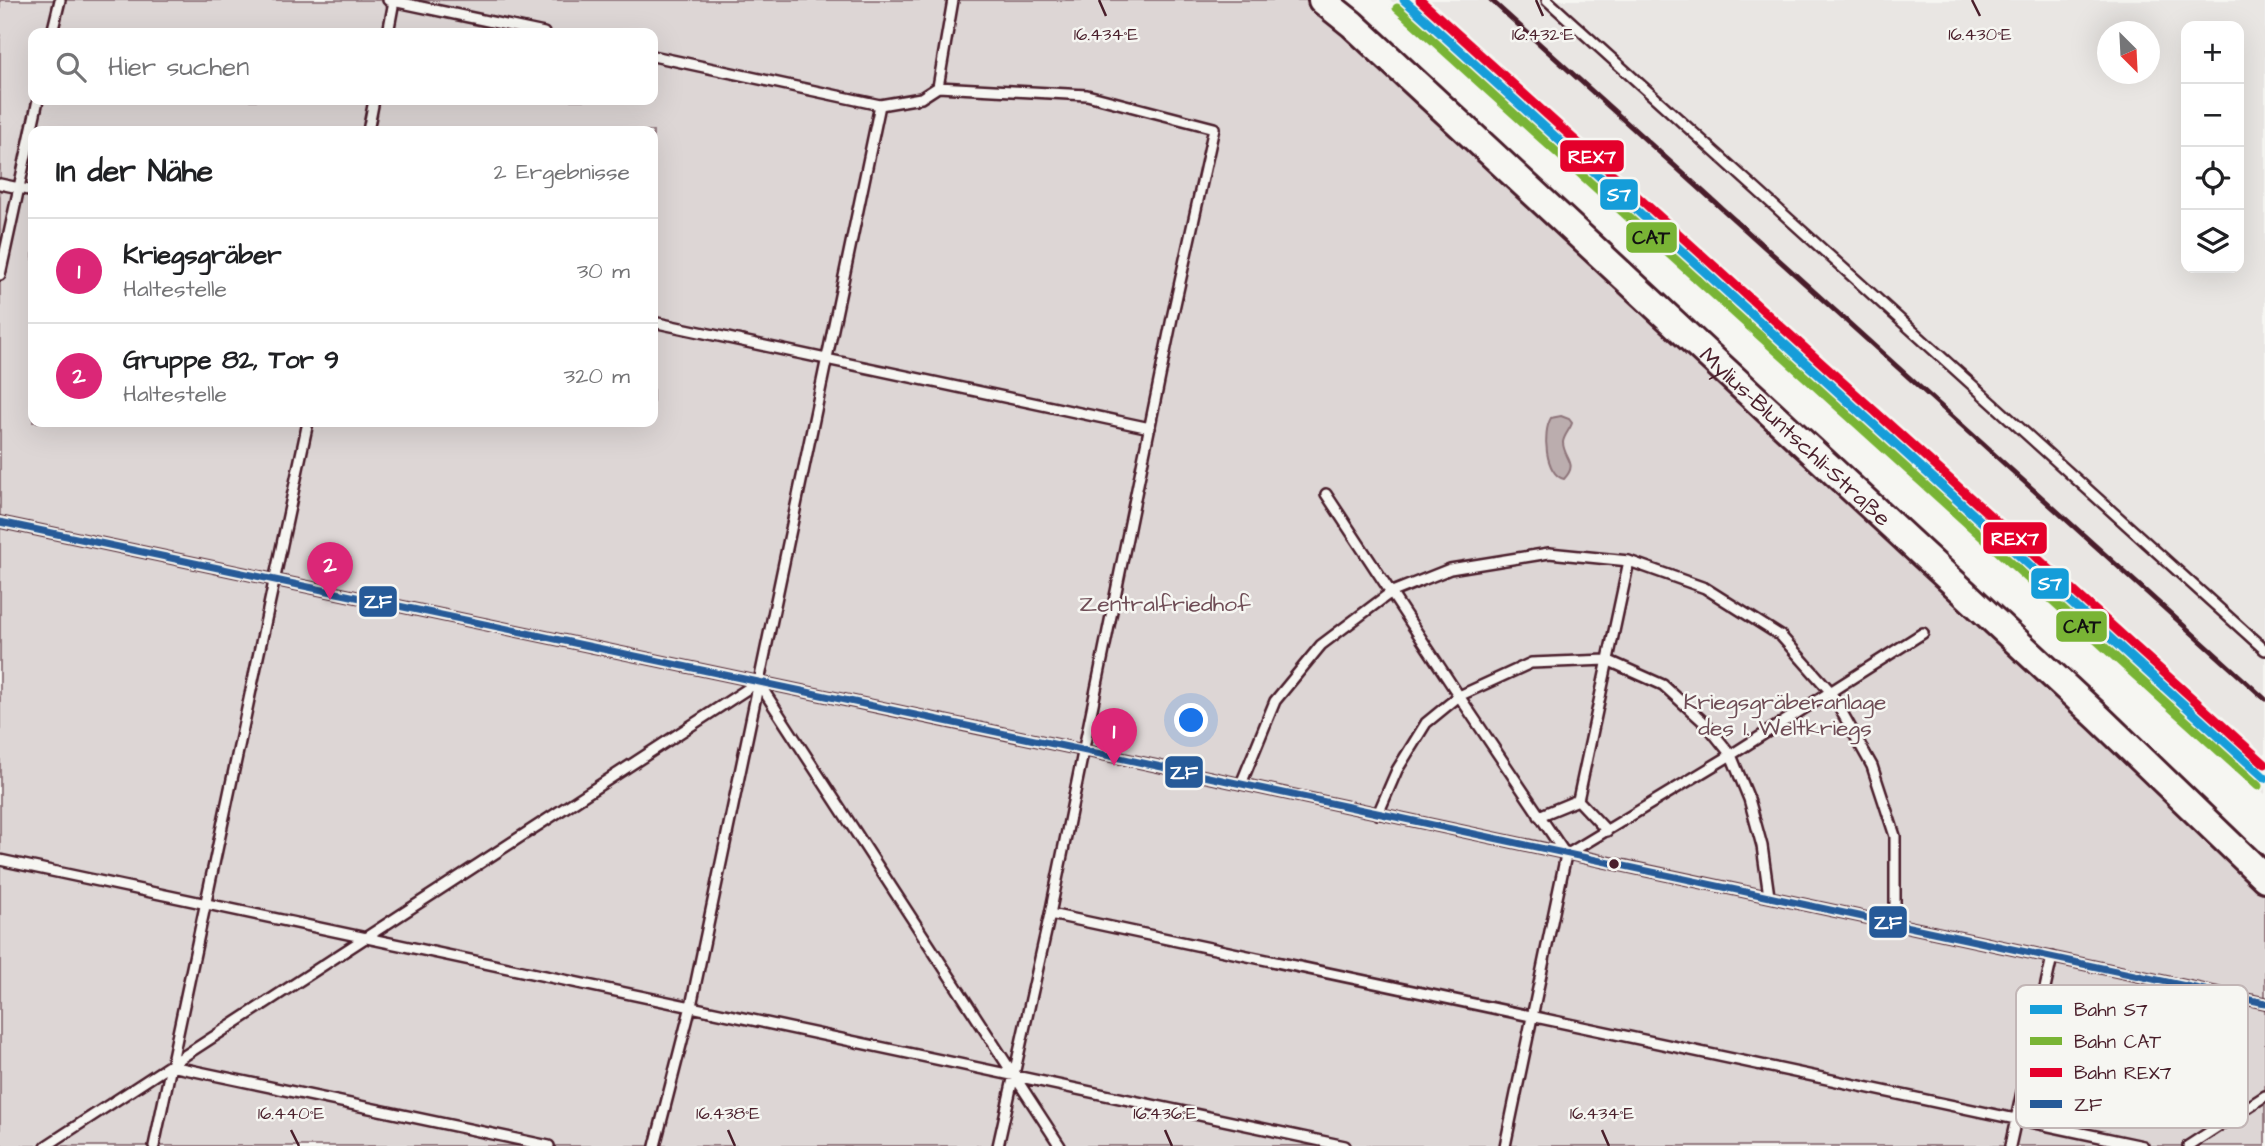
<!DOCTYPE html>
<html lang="de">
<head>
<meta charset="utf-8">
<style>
	:root { --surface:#fff; --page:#f6f6f6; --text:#202124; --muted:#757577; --line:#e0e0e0; --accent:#db2777 }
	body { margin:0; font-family:"Architects Daughter",sans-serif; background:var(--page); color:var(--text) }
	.controls { position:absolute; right:21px; top:21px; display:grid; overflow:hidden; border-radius:14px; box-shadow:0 7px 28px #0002 }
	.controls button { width:63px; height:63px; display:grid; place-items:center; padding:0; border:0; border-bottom:2px solid var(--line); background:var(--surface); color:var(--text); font:35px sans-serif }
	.compass { position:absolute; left:2097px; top:21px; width:63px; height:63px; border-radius:50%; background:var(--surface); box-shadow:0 7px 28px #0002; rotate:156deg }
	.you { position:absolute; left:1192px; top:721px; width:24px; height:24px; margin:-18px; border:5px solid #fff; border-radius:50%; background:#1a73e8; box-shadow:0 0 0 10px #1a73e833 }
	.badge { display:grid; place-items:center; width:46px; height:46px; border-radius:50%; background:var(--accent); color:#fff; font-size:23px; font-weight:700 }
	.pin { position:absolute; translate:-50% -58px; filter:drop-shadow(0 2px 4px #0008) }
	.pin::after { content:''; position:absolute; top:37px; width:24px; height:21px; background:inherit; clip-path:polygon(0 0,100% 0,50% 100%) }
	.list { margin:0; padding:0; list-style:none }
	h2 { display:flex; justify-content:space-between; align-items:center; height:91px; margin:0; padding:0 28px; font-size:30px }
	h2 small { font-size:23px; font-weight:400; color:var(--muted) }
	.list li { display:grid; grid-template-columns:46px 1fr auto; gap:21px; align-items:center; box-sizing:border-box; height:105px; padding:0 28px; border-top:2px solid var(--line) }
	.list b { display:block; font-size:26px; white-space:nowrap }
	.list p { margin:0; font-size:23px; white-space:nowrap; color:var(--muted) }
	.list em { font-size:23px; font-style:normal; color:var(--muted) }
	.icon { flex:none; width:38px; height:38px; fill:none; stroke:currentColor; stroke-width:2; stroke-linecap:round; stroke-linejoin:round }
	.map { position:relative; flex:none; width:2265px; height:1146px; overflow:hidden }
	.search { position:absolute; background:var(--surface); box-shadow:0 7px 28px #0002; left:28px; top:28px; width:630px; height:77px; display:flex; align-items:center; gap:18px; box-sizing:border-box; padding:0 24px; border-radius:14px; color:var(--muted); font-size:26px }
	.panel { position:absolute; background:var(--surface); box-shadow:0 7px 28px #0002; left:28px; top:126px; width:630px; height:301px; border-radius:14px }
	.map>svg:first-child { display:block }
	.built { fill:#e9e6e3; fill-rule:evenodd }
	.green { fill:#ddd6d5; stroke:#947a80; stroke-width:2; fill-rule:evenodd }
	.water { fill:#bbadae; stroke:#8e747a; stroke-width:2 }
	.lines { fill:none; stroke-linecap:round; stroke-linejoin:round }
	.lane-casing { stroke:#4a1f2b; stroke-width:14 }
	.secondary-casing { stroke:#4a1f2b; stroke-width:32 }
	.lane { stroke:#f6f6f2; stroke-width:9 }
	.secondary { stroke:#f6f6f2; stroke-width:26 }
	.rail { stroke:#4a1f2b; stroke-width:5 }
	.bus-1-casing { stroke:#f6f6f2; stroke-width:12 }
	.bus-1 { stroke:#265a98; stroke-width:7 }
	.rail-1-casing { stroke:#f6f6f2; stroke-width:14 }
	.rail-2-casing { stroke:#f6f6f2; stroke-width:14 }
	.rail-3-casing { stroke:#f6f6f2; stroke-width:14 }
	.rail-1 { stroke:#159dd9; stroke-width:9 }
	.rail-2 { stroke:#79b435; stroke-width:9 }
	.rail-3 { stroke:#e4002b; stroke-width:9 }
	.ticks { fill:none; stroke:#4a1f2b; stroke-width:2.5 }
	.bus-dot { fill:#4a1f2b; stroke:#f6f6f2; stroke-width:2.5 }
	.labels { text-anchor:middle; stroke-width:5; stroke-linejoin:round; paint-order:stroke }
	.street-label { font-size:23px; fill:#4a1f2b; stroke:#f6f6f2 }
	.park-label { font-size:23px; fill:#6f4d56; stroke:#f6f6f2 }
	.key { fill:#f6f6f2; stroke:#c2b6b6; stroke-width:2 }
	.key-label { font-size:19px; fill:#4a1f2b }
	.ticks-label { font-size:18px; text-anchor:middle; fill:#4a1f2b; stroke:#f6f6f2; stroke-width:5; stroke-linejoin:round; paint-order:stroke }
	.line-badge { stroke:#f6f6f2; stroke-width:2.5 }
	.badge-label { font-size:19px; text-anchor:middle; font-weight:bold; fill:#fff }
	.pale-badge-label { font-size:19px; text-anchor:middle; font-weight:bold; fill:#111 }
</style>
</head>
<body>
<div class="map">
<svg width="2265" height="1146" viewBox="0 0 2265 1146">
	<rect width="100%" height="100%" fill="#f6f6f2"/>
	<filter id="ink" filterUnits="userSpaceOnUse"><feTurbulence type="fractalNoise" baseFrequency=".0143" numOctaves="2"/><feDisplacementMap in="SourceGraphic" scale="14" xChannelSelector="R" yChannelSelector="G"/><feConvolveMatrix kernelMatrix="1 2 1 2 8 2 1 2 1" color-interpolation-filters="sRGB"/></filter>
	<g filter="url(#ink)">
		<!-- built -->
		<path class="built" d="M1390,0H2265V794L1917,477ZM2186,26H2239V268H2186ZM2108,32H2150V74H2108Z"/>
		<!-- green -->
		<path class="green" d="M0,0H1308L1347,31L2104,741L2265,890V1146H0ZM33,33H653V100H33ZM33,131H653V422H33Z"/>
		<!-- water -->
		<path class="water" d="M1561,416L1569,419L1572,423C1570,430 1563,436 1563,443C1564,459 1579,463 1564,479C1545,475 1542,432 1551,418Z"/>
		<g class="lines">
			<!-- lane casing -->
			<g class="lane-casing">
				<path id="lane" d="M388,0L544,33
					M1547,0L2265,650
					M52,33L60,0
					M388,33L394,1
					M653,56L880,105L921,98L938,87L1087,95L1214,128L1172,318L1050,914L998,1146
					M938,87L953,0
					M368,131L374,100
					M0,184L33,191
					M0,275L38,100
					M653,322L1150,428
					M1326,494L1459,696L1566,855L1505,1146
					M0,522L1115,757L2265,1003
					M1241,784L1275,701L1321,645L1390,593L1450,569L1549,553L1629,561L1705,588L1781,636L1830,691L1872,766L1895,836V924
					M1378,814L1397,770L1426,723L1459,696L1531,663L1607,660L1663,685L1707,725L1731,755L1749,799L1762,846L1769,896
					M1539,816L1578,800
					M1607,831L1578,800L1629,561
					M1566,855L1731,755L1923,633
					M0,860L1345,1146
					M1050,914L2143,1146
					M171,1066L549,1146
					M46,1146L758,682L1060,1146
					M154,1146L308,422
					M655,1146L691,1006L880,105
					M2010,1146L2052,957
					M2188,1146L2265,1096"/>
			</g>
			<!-- secondary casing -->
			<g class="secondary-casing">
				<g id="secondary">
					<path id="s1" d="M1322,0L1352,24L2099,718L2265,878"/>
				</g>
			</g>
			<!-- lane -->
			<use href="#lane" class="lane"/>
			<!-- secondary -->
			<use href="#secondary" class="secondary"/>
			<!-- rail -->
			<path class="rail" d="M1491,0L2265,699"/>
			<!-- bus-1 casing -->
			<g class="bus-1-casing">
				<path id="bus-1" d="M0,522L1115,757L2265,1003"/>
			</g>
			<!-- bus-1 -->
			<use href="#bus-1" class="bus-1"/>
			<!-- rail-1 casing -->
			<g class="rail-1-casing">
				<path id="rail-1" d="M1404,0L2265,778"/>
			</g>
			<!-- rail-2 casing -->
			<g class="rail-2-casing">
				<path id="rail-2" d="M1397,8L2258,786"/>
			</g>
			<!-- rail-3 casing -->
			<g class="rail-3-casing">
				<path id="rail-3" d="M1420,0L2265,764"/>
			</g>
			<!-- rail-1 -->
			<use href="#rail-1" class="rail-1"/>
			<!-- rail-2 -->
			<use href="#rail-2" class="rail-2"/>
			<!-- rail-3 -->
			<use href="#rail-3" class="rail-3"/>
		</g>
	</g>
	<!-- ticks -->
	<path class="ticks" d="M1099,0L1106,16M1536,0L1543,16M1972,0L1980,16M291,1130L299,1146M728,1130L735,1146M1165,1130L1172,1146M1602,1130L1609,1146"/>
	<!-- markers -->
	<circle class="bus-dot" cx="1614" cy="864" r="6"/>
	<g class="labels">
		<!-- street labels -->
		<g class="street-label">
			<text dy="8" stroke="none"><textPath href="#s1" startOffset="644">Mylius-Bluntschli-Straße</textPath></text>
		</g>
		<!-- park labels -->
		<g class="park-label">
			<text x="1165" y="611">Zentralfriedhof</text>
			<text x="1785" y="709">Kriegsgräberanlage<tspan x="1785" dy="26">des 1. Weltkriegs</tspan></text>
		</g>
	</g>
	<!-- legend -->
	<rect x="2016" y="985" width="232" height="143" rx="10" class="key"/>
	<rect x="2030" y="1005" width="32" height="9" fill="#159dd9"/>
	<rect x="2030" y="1037" width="32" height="8" fill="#79b435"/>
	<rect x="2030" y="1068" width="32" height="9" fill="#e4002b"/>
	<rect x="2030" y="1100" width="32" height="8" fill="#265a98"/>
	<g class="key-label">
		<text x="2074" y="1016">Bahn S7</text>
		<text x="2074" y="1048">Bahn CAT</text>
		<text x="2074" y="1079">Bahn REX7</text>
		<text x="2074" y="1111">ZF</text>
	</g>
	<g class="ticks-label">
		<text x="1106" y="40">16.434°E</text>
		<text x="1543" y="40">16.432°E</text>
		<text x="1980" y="40">16.430°E</text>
		<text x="291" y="1119">16.440°E</text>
		<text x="728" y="1119">16.438°E</text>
		<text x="1165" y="1119">16.436°E</text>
		<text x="1602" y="1119">16.434°E</text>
	</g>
	<g class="line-badge">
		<rect x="1559" y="139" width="66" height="34" rx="7" fill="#e4002b"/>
		<rect x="1599" y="178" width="40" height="33" rx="7" fill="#159dd9"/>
		<rect x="1625" y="221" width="53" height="33" rx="7" fill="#79b435"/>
		<rect x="1982" y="521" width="66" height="34" rx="7" fill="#e4002b"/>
		<rect x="2030" y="567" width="40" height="33" rx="7" fill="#159dd9"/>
		<rect x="358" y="585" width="40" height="33" rx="7" fill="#265a98"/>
		<rect x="2055" y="610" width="53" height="33" rx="7" fill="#79b435"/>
		<rect x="1164" y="755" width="40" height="34" rx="7" fill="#265a98"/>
		<rect x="1868" y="905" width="40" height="34" rx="7" fill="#265a98"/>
	</g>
	<g class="badge-label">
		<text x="1592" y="163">REX7</text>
		<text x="1619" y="201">S7</text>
		<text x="2015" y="545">REX7</text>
		<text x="2050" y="590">S7</text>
		<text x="378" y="608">ZF</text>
		<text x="1184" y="779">ZF</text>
		<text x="1888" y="929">ZF</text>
	</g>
	<g class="pale-badge-label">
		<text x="1651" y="244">CAT</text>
		<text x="2082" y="633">CAT</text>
	</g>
</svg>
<div class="controls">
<button>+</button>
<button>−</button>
<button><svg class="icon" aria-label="locate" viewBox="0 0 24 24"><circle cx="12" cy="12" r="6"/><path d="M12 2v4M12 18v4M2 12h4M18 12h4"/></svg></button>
<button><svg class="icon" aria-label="layers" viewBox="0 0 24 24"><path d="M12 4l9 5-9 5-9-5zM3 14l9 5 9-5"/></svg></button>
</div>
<svg class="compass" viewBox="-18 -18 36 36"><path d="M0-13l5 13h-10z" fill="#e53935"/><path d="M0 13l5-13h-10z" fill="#757577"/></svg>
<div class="you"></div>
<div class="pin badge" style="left:1114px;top:766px">1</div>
<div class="pin badge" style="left:330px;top:600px">2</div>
<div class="search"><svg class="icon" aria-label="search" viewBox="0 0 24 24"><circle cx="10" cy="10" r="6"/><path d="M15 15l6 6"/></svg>Hier suchen</div>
<section class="panel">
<h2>In der Nähe<small>2 Ergebnisse</small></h2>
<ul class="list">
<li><span class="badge">1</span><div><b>Kriegsgräber</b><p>Haltestelle</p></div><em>30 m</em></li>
<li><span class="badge">2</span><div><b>Gruppe 82, Tor 9</b><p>Haltestelle</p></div><em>320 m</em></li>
</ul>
</section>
</div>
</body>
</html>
